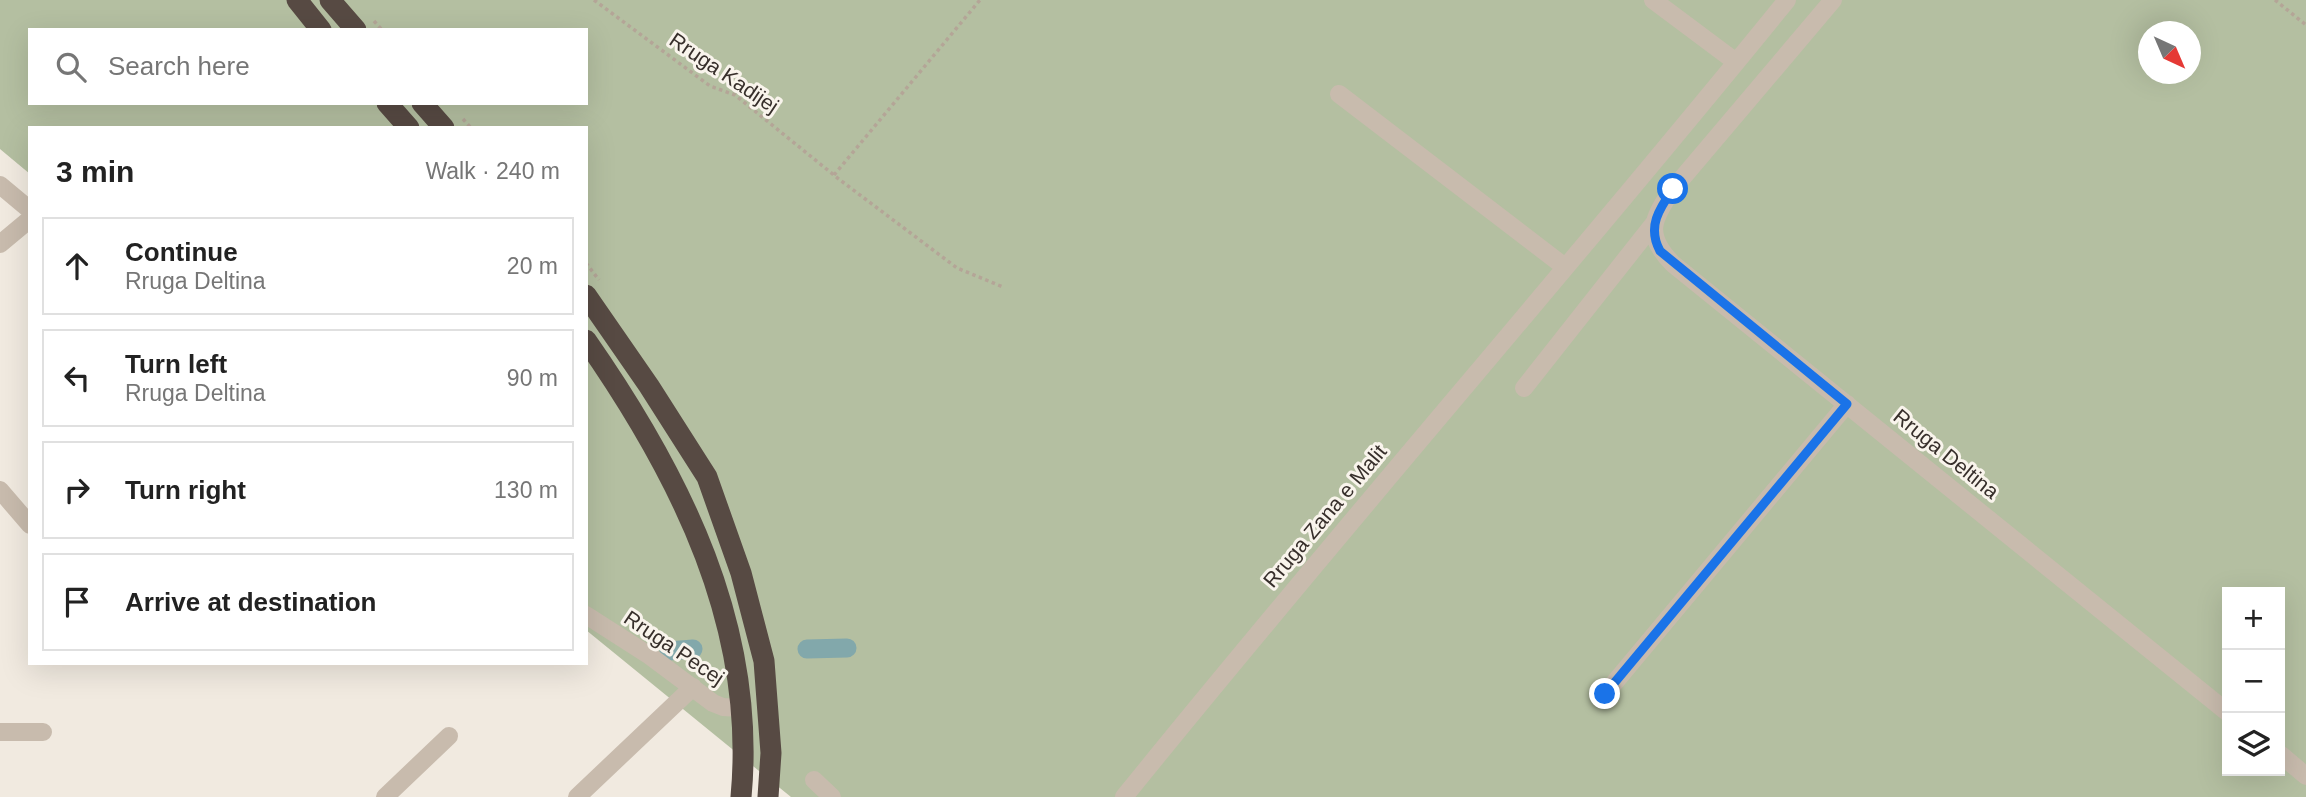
<!DOCTYPE html>
<html lang="en">
<head>
<meta charset="utf-8">
<style>
	:root { --surface:#fff; --page:#f6f6f6; --text:#222; --muted:#767676; --line:#e0e0e0 }
	body { margin:0; font-family:Arial,sans-serif; background:var(--page); color:var(--text) }
	.controls { position:absolute; right:21px; bottom:21px; display:grid; overflow:hidden; border-radius:0px; box-shadow:0 7px 28px #0002 }
	.controls button { width:63px; height:63px; display:grid; place-items:center; padding:0; border:0; border-bottom:2px solid var(--line); background:var(--surface); color:var(--text); font:35px sans-serif }
	.compass { position:absolute; left:2138px; top:21px; width:63px; height:63px; border-radius:50%; background:var(--surface); box-shadow:0 7px 28px #0002; rotate:136deg }
	.stop { position:absolute; width:21px; height:21px; margin:-16px; border:5px solid #1a73e8; border-radius:50%; background:#fff }
	.stop.end { background:#1a73e8; border-color:#fff; box-shadow:0 2px 7px #0008 }
	.list { margin:0; padding:0; list-style:none }
	h2 { display:flex; justify-content:space-between; align-items:center; height:91px; margin:0; padding:0 28px; font-size:30px }
	h2 small { font-size:23px; font-weight:400; color:var(--muted) }
	.list li { display:grid; grid-template-columns:46px 1fr auto; gap:21px; align-items:center; box-sizing:border-box; height:98px; margin:0 14px 14px; padding:0 14px; border:2px solid var(--line); border-radius:0px }
	.list b { display:block; font-size:26px; white-space:nowrap }
	.list p { margin:0; font-size:23px; white-space:nowrap; color:var(--muted) }
	.list em { font-size:23px; font-style:normal; color:var(--muted) }
	.icon { flex:none; width:38px; height:38px; fill:none; stroke:currentColor; stroke-width:2; stroke-linecap:round; stroke-linejoin:round }
	.map { position:relative; flex:none; width:2306px; height:797px; overflow:hidden }
	.search { position:absolute; background:var(--surface); box-shadow:0 7px 28px #0002; left:28px; top:28px; width:560px; height:77px; display:flex; align-items:center; gap:18px; box-sizing:border-box; padding:0 24px; border-radius:0px; color:var(--muted); font-size:26px }
	.panel { position:absolute; background:var(--surface); box-shadow:0 7px 28px #0002; left:28px; top:126px; width:560px; height:539px; border-radius:0px }
	.map>svg:first-child { display:block }
	.green { fill:#b4bfa1; fill-rule:evenodd }
	.lines { fill:none; stroke-linecap:round; stroke-linejoin:round }
	.canal { stroke:#82a8ab; stroke-width:19 }
	.path { stroke:#b4a597; stroke-width:3.5; stroke-dasharray:3.5 3.5; stroke-linecap:butt }
	.minor { stroke:#c8bbad; stroke-width:18 }
	.highway { stroke:#574a43; stroke-width:21 }
	.route { stroke:#1a73e8; stroke-width:9 }
	.labels { text-anchor:middle; stroke-width:6; stroke-linejoin:round; paint-order:stroke }
	.street-label { font-size:21px; fill:#372f2b; stroke:#f9f4ec }
</style>
</head>
<body>
<div class="map">
<svg width="2306" height="797" viewBox="0 0 2306 797">
	<rect width="100%" height="100%" fill="#f1eae0"/>
	<!-- green -->
	<path class="green" d="M0,0H2306V797H791L586,630V128H30V174L0,149ZM30,30H586V103H30ZM2148,32H2190V74H2148ZM2227,592H2280V771H2227Z"/>
	<g class="lines">
		<!-- canal -->
		<path class="canal" d="M807,649L847,648
			M669,651L693,649"/>
		<!-- path -->
		<path class="path" d="M594,0L710,86L735,95L840,180L957,268L1003,287
			M2275,0L2306,25
			M374,21L382,30
			M463,119L471,128
			M834,175L980,0
			M586,263L599,280"/>
		<!-- minor -->
		<path class="minor" d="M1653,0L1736,62
			M1833,0L1673,189C1652,219 1644,235 1673,264L2227,712
			M1339,94L1565,267
			M0,185L30,210
			M0,244L30,219
			M1524,388L1655,222
			M0,490L30,525
			M586,615L650,656L713,703L723,707L740,708
			M1605,694L1847,404
			M0,732H43
			M2280,754L2306,776
			M814,780L832,797
			M385,797L449,736
			M577,797L693,687
			M1124,797C1341,528 1569,269 1787,0"/>
		<!-- highway -->
		<path class="highway" d="M297,0L321,30
			M330,0L356,30
			M387,103L409,128
			M422,103L444,128
			M586,295L649,386L707,477L741,573L764,661L771,753L768,797
			M586,340C681,476 757,627 741,797"/>
	</g>
	<g class="lines">
		<!-- route -->
		<path class="route" d="M1605,694L1847,404L1660,251C1647,227 1659,209 1673,189"/>
	</g>
	<g class="labels">
		<!-- street labels -->
		<g class="street-label">
			<text transform="translate(724 73) rotate(34)" y="7">Rruga Kadijej</text>
			<text transform="translate(1946 454) rotate(39)" y="7">Rruga Deltina</text>
			<text transform="translate(1325 516) rotate(-50)" y="7">Rruga Zana e Malit</text>
			<text transform="translate(674 648) rotate(34)" y="7">Rruga Pecej</text>
		</g>
	</g>
</svg>
<div class="controls">
<button>+</button>
<button>−</button>
<button><svg class="icon" aria-label="layers" viewBox="0 0 24 24"><path d="M12 4l9 5-9 5-9-5zM3 14l9 5 9-5"/></svg></button>
</div>
<svg class="compass" viewBox="-18 -18 36 36"><path d="M0-13l5 13h-10z" fill="#e53935"/><path d="M0 13l5-13h-10z" fill="#767676"/></svg>
<div class="stop" style="left:1673px;top:189px"></div>
<div class="stop end" style="left:1605px;top:694px"></div>
<div class="search"><svg class="icon" aria-label="search" viewBox="0 0 24 24"><circle cx="10" cy="10" r="6"/><path d="M15 15l6 6"/></svg>Search here</div>
<section class="panel">
<h2>3 min<small>Walk · 240 m</small></h2>
<ul class="list">
<li><svg class="icon" aria-label="ahead" viewBox="0 0 24 24"><path d="M12 20V5M6 11l6-6 6 6"/></svg><div><b>Continue</b><p>Rruga Deltina</p></div><em>20 m</em></li>
<li><svg class="icon" aria-label="left" viewBox="0 0 24 24"><path d="M17 20v-9H6M10 6l-5 5 5 5"/></svg><div><b>Turn left</b><p>Rruga Deltina</p></div><em>90 m</em></li>
<li><svg class="icon" aria-label="right" viewBox="0 0 24 24"><path d="M7 20v-9h11M14 6l5 5-5 5"/></svg><div><b>Turn right</b></div><em>130 m</em></li>
<li><svg class="icon" aria-label="arrive" viewBox="0 0 24 24"><path d="M6 21V4h12l-3 4 3 4H6"/></svg><div><b>Arrive at destination</b></div></li>
</ul>
</section>
</div>
</body>
</html>
